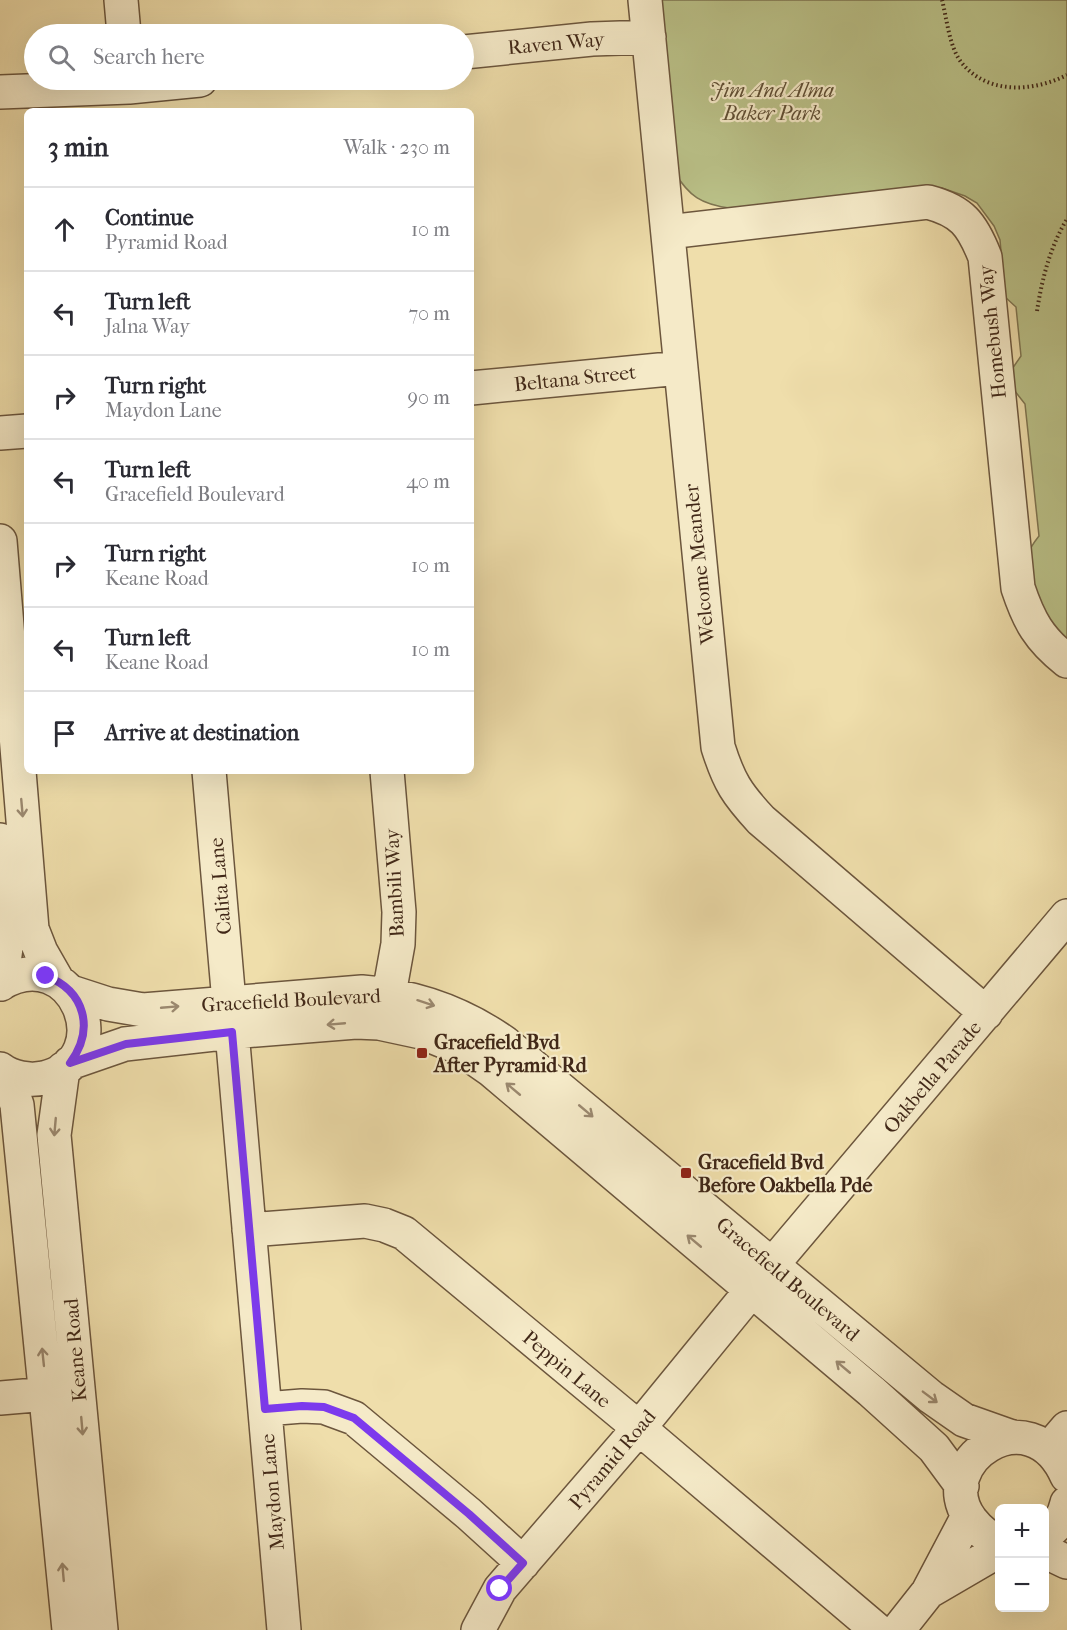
<!DOCTYPE html>
<html lang="en">
<head>
<meta charset="utf-8">
<style>
	:root { --surface:#fff; --page:#f2f2f3; --text:#2b2b33; --muted:#7c7c81; --line:#e1e1e2 }
	body { margin:0; font-family:"IM FELL French Canon",serif; background:var(--page); color:var(--text) }
	.controls { position:absolute; right:18px; bottom:18px; display:grid; overflow:hidden; border-radius:9px; box-shadow:0 6px 24px #0002 }
	.controls button { width:54px; height:54px; display:grid; place-items:center; padding:0; border:0; border-bottom:2px solid var(--line); background:var(--surface); color:var(--text); font:30px sans-serif }
	.stop { position:absolute; width:18px; height:18px; margin:-14px; border:4px solid #7c3aed; border-radius:50%; background:#fff }
	.stop.end { background:#7c3aed; border-color:#fff; box-shadow:0 2px 6px #0008 }
	.list { margin:0; padding:0; list-style:none }
	h2 { display:flex; justify-content:space-between; align-items:center; height:78px; margin:0; padding:0 24px; font-size:26px }
	h2 small { font-size:20px; font-weight:400; color:var(--muted) }
	.list li { display:grid; grid-template-columns:39px 1fr auto; gap:18px; align-items:center; box-sizing:border-box; height:84px; padding:0 24px; border-top:2px solid var(--line) }
	.list b { display:block; font-size:22px; white-space:nowrap }
	.list p { margin:0; font-size:20px; white-space:nowrap; color:var(--muted) }
	.list em { font-size:20px; font-style:normal; color:var(--muted) }
	.icon { flex:none; width:33px; height:33px; fill:none; stroke:currentColor; stroke-width:2; stroke-linecap:round; stroke-linejoin:round }
	.map { position:relative; flex:none; width:1067px; height:1630px; overflow:hidden }
	.search { position:absolute; background:var(--surface); box-shadow:0 6px 24px #0002; left:24px; top:24px; width:450px; height:66px; display:flex; align-items:center; gap:15px; box-sizing:border-box; padding:0 21px; border-radius:33px; color:var(--muted); font-size:22px }
	.panel { position:absolute; background:var(--surface); box-shadow:0 6px 24px #0002; left:24px; top:108px; width:450px; height:666px; border-radius:9px }
	.map>svg:first-child { display:block }
	.green { fill:#bac188; stroke:#7e7450; stroke-width:1.5 }
	.lines { fill:none; stroke-linecap:round; stroke-linejoin:round }
	.minor-casing { stroke:#6c563d; stroke-width:36 }
	.path { stroke:#412818; stroke-width:4; stroke-dasharray:1.5 3; stroke-linecap:butt }
	.minor { stroke:#f5eac8; stroke-width:33 }
	.oneway { stroke:#9b8970 }
	.route { stroke:#7c3aed; stroke-width:8 }
	.poi-dot { fill:#8f2418; stroke:#f5eac8; stroke-width:2 }
	.labels { text-anchor:middle; stroke-width:4.5; stroke-linejoin:round; paint-order:stroke }
	.street-label { font-size:20px; fill:#412818; stroke:#f5eac8 }
	.park-label { font-size:20px; font-style:italic; fill:#5f4e34; stroke:#f5eac8 }
	.poi-label { font-size:20px; font-weight:bold; fill:#412818; stroke:#f5eac8; text-anchor:start }
</style>
</head>
<body>
<div class="map">
<svg width="1067" height="1630" viewBox="0 0 1067 1630">
	<rect width="100%" height="100%" fill="#efdeab"/>
	<filter id="stains"><feTurbulence type="fractalNoise" baseFrequency=".00333" numOctaves="4"/><feColorMatrix values="0 0 0 0 .2 0 0 0 0 .09 0 0 0 0 .02 0 0 0 .5 -.17"/></filter>
	<radialGradient id="worn" r=".72"><stop offset=".6" stop-color="#630" stop-opacity="0"/><stop offset="1" stop-color="#630" stop-opacity=".3"/></radialGradient>
	<!-- green -->
	<path class="green" d="M660,0H1067V645C1045,623 1027,584 1029,553C1030,547 1035,541 1039,536L1025,404L1014,390L1012,369L1021,356L1016,307L1005,297L1000,240L994,226L977,203L965,196L942,188L729,208C701,204 689,196 675,173Z"/>
	<g class="lines">
		<!-- minor casing -->
		<g class="minor-casing">
			<path id="minor" d="M121,0L124,34
				M645,0L718,747C729,782 737,794 761,820L986,1013
				M464,52L592,39L649,37
				M0,92L129,87L200,80
				M668,232L928,202C962,211 972,224 985,257L1018,588C1029,621 1039,639 1067,661
				M471,388L680,368
				M0,433L27,431
				M0,541L32,929L41,952L57,980
				M209,771L229,1002
				M387,771L399,912L398,944L389,994
				M0,840L8,933L1,984
				M0,984C74,939 122,1059 44,1078C29,1081 12,1078 0,1069
				M71,992L108,1004L143,1010L362,992C415,996 461,1012 505,1043L931,1397L964,1420L1012,1437
				M232,1032L284,1630
				M70,1063L125,1044L232,1032L356,1022L379,1023L421,1032L458,1047L491,1070L871,1391L934,1448L962,1486
				M63,1069L54,1135L101,1630
				M6,1073L17,1105L69,1630
				M249,1230L365,1221L384,1225L404,1233L639,1428L877,1630
				M772,1265L1067,916
				M0,1398L47,1394
				M265,1409L302,1406L324,1407L354,1418L469,1514L523,1563
				M1049,1449L1067,1428
				M1044,1536C1056,1527 1064,1518 1067,1503
				M1000,1542C987,1538 979,1530 971,1520C928,1463 1030,1392 1067,1476
				M1044,1551L1067,1562
				M928,1592L1000,1550
				M478,1630L500,1589L639,1428L751,1291
				M898,1630L928,1592L968,1516"/>
		</g>
		<!-- path -->
		<path class="path" d="M942,0C947,19 949,46 961,62C987,95 1033,92 1067,75
			M1037,311C1042,279 1050,247 1067,219"/>
		<!-- minor -->
		<use href="#minor" class="minor"/>
	</g>
	<!-- one-way arrows -->
	<defs><path id="oneway-shaft" d="M-6 0H5M1.5-3L5.5 0L1.5 3" fill="none" stroke-width="1.6" stroke-linecap="round" stroke-linejoin="round" transform="scale(1.5)"/></defs>
	<g class="oneway">
		<use href="#oneway-shaft" transform="translate(22 808) rotate(85)"/>
		<use href="#oneway-shaft" transform="translate(426 1003) rotate(18)"/>
		<use href="#oneway-shaft" transform="translate(170 1007) rotate(-5)"/>
		<use href="#oneway-shaft" transform="translate(336 1024) rotate(175)"/>
		<use href="#oneway-shaft" transform="translate(513 1089) rotate(-140)"/>
		<use href="#oneway-shaft" transform="translate(586 1111) rotate(40)"/>
		<use href="#oneway-shaft" transform="translate(55 1127) rotate(95)"/>
		<use href="#oneway-shaft" transform="translate(694 1241) rotate(-140)"/>
		<use href="#oneway-shaft" transform="translate(43 1357) rotate(-96)"/>
		<use href="#oneway-shaft" transform="translate(843 1367) rotate(-140)"/>
		<use href="#oneway-shaft" transform="translate(930 1397) rotate(37)"/>
		<use href="#oneway-shaft" transform="translate(82 1426) rotate(85)"/>
		<use href="#oneway-shaft" transform="translate(63 1572) rotate(-95)"/>
	</g>
	<g class="lines">
		<!-- route -->
		<path class="route" d="M46,976C85,991 95,1029 70,1063L126,1044L232,1032L265,1409L302,1406L324,1407L354,1418L469,1514L523,1563L500,1589"/>
	</g>
	<!-- markers -->
	<g class="poi-dot">
		<rect x="416" y="1047" width="12" height="12" rx="3"/>
		<rect x="680" y="1167" width="12" height="12" rx="3"/>
	</g>
	<g class="labels">
		<!-- street labels -->
		<g class="street-label">
			<text transform="translate(556 43) rotate(-5)" y="7">Raven Way</text>
			<text transform="translate(992 332) rotate(-96)" y="7">Homebush Way</text>
			<text transform="translate(575 378) rotate(-6)" y="7">Beltana Street</text>
			<text transform="translate(699 564) rotate(-96)" y="7">Welcome Meander</text>
			<text transform="translate(394 883) rotate(-93)" y="7">Bambili Way</text>
			<text transform="translate(220 886) rotate(-95)" y="7">Calita Lane</text>
			<text transform="translate(291 1000) rotate(-3)" y="7">Gracefield Boulevard</text>
			<text transform="translate(932 1077) rotate(-50)" y="7">Oakbella Parade</text>
			<text transform="translate(788 1279) rotate(40)" y="7">Gracefield Boulevard</text>
			<text transform="translate(75 1350) rotate(-95)" y="7">Keane Road</text>
			<text transform="translate(567 1369) rotate(40)" y="7">Peppin Lane</text>
			<text transform="translate(612 1459) rotate(-50)" y="7">Pyramid Road</text>
			<text transform="translate(272 1492) rotate(-95)" y="7">Maydon Lane</text>
		</g>
		<!-- park labels -->
		<g class="park-label">
			<text x="772" y="97">Jim And Alma<tspan x="772" dy="23">Baker Park</tspan></text>
		</g>
		<!-- poi labels -->
		<g class="poi-label">
			<text x="434" y="1049">Gracefield Bvd<tspan x="434" dy="23">After Pyramid Rd</tspan></text>
			<text x="698" y="1169">Gracefield Bvd<tspan x="698" dy="23">Before Oakbella Pde</tspan></text>
		</g>
	</g>
	<rect width="100%" height="100%" filter="url(#stains)"/>
	<rect width="100%" height="100%" fill="url(#worn)"/>
</svg>
<div class="controls">
<button>+</button>
<button>−</button>
</div>
<div class="stop" style="left:500px;top:1589px"></div>
<div class="stop end" style="left:46px;top:976px"></div>
<div class="search"><svg class="icon" aria-label="search" viewBox="0 0 24 24"><circle cx="10" cy="10" r="6"/><path d="M15 15l6 6"/></svg>Search here</div>
<section class="panel">
<h2>3 min<small>Walk · 230 m</small></h2>
<ul class="list">
<li><svg class="icon" aria-label="ahead" viewBox="0 0 24 24"><path d="M12 20V5M6 11l6-6 6 6"/></svg><div><b>Continue</b><p>Pyramid Road</p></div><em>10 m</em></li>
<li><svg class="icon" aria-label="left" viewBox="0 0 24 24"><path d="M17 20v-9H6M10 6l-5 5 5 5"/></svg><div><b>Turn left</b><p>Jalna Way</p></div><em>70 m</em></li>
<li><svg class="icon" aria-label="right" viewBox="0 0 24 24"><path d="M7 20v-9h11M14 6l5 5-5 5"/></svg><div><b>Turn right</b><p>Maydon Lane</p></div><em>90 m</em></li>
<li><svg class="icon" aria-label="left" viewBox="0 0 24 24"><path d="M17 20v-9H6M10 6l-5 5 5 5"/></svg><div><b>Turn left</b><p>Gracefield Boulevard</p></div><em>40 m</em></li>
<li><svg class="icon" aria-label="right" viewBox="0 0 24 24"><path d="M7 20v-9h11M14 6l5 5-5 5"/></svg><div><b>Turn right</b><p>Keane Road</p></div><em>10 m</em></li>
<li><svg class="icon" aria-label="left" viewBox="0 0 24 24"><path d="M17 20v-9H6M10 6l-5 5 5 5"/></svg><div><b>Turn left</b><p>Keane Road</p></div><em>10 m</em></li>
<li><svg class="icon" aria-label="arrive" viewBox="0 0 24 24"><path d="M6 21V4h12l-3 4 3 4H6"/></svg><div><b>Arrive at destination</b></div></li>
</ul>
</section>
</div>
</body>
</html>
